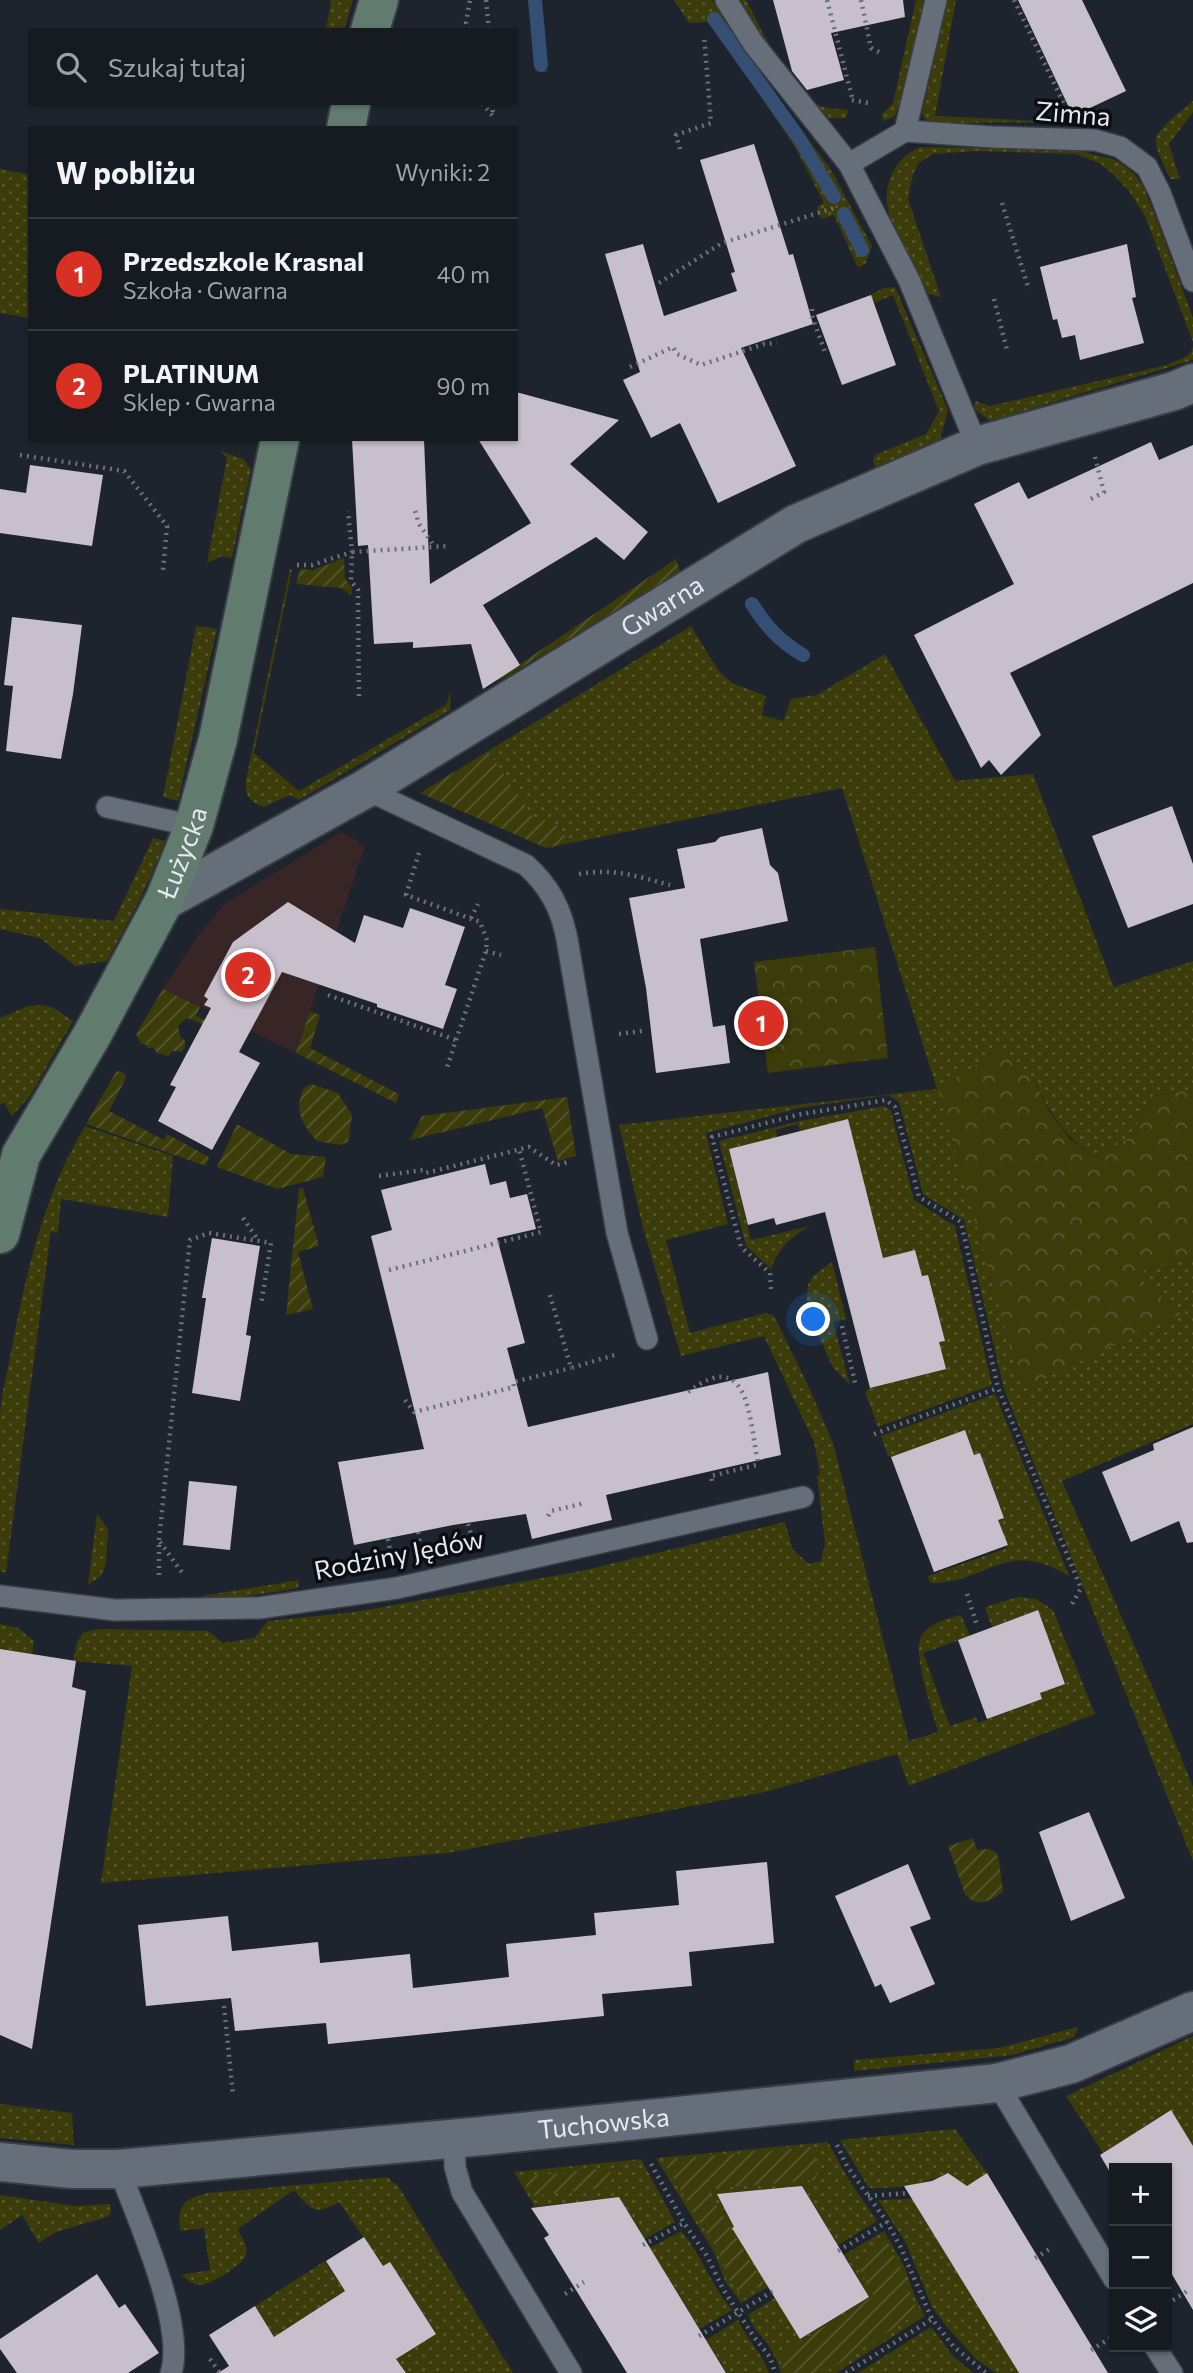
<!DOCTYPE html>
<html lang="pl">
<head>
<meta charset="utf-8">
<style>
	:root { --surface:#161b22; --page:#23282f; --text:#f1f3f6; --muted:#9ea1a5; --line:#353940; --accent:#d93025 }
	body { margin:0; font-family:Commissioner,sans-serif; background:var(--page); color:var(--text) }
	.controls { position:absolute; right:21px; bottom:21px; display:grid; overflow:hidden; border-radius:0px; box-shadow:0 2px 5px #0004 }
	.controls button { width:63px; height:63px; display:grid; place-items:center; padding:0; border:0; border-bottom:2px solid var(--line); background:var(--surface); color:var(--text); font:35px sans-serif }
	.you { position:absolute; left:814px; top:1320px; width:24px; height:24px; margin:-18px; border:5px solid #fff; border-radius:50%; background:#1a73e8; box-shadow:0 0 0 10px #1a73e833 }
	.badge { display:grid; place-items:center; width:46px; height:46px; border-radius:50%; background:var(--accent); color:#fff; font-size:23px; font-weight:700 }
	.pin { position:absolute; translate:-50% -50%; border:4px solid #fff; box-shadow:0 2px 7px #0006 }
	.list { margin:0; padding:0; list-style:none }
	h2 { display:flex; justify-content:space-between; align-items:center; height:91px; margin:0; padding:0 28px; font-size:30px }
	h2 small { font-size:23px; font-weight:400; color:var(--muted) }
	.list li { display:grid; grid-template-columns:46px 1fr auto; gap:21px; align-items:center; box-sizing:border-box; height:112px; padding:0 28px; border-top:2px solid var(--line) }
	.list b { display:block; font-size:26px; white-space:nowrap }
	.list p { margin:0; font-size:23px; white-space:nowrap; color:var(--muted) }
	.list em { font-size:23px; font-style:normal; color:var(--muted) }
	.icon { flex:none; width:38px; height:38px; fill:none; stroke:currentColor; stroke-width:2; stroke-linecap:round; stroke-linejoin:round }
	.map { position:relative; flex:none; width:1193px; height:2373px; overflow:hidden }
	.search { position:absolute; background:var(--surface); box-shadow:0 2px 5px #0004; left:28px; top:28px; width:490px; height:77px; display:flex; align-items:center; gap:18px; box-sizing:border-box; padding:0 24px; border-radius:0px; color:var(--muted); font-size:26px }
	.panel { position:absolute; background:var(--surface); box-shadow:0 2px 5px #0004; left:28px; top:126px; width:490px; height:315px; border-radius:0px }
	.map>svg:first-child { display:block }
	.commercial { fill:#382525 }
	.grass { fill:url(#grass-dots) }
	.forest { fill:url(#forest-crowns) }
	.garden { fill:url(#garden-furrows) }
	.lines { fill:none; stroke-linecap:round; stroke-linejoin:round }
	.stream { stroke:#354f74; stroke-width:14 }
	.building { fill:#c7bfcc }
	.lane-casing { stroke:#383e45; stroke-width:24 }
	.street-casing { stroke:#383e45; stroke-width:42 }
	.secondary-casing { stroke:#383e45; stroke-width:42 }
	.path { stroke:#6b7179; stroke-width:4.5; stroke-dasharray:2 5; stroke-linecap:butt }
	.lane { stroke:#666e79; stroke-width:21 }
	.street { stroke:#666e79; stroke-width:38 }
	.secondary { stroke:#627b6f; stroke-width:38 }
	.labels { text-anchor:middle; stroke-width:7; stroke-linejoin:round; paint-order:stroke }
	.street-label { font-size:26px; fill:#e6eaf0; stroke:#0a0d11 }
</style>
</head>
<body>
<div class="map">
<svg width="1193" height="2373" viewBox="0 0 1193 2373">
	<defs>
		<pattern id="grass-dots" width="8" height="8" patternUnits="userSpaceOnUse" patternTransform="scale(1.75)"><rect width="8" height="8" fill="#3b3c0a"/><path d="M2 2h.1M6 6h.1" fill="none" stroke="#57582e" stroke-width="1.8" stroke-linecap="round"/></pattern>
		<pattern id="forest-crowns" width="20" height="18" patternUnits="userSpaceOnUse" patternTransform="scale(1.75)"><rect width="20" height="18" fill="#3b3c0a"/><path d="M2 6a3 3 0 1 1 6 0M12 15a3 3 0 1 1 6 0" fill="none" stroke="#57582e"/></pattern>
		<pattern id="garden-furrows" width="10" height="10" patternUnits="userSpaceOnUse" patternTransform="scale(1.75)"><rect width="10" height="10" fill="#3b3c0a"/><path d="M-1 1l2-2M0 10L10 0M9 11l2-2" fill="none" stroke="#57582e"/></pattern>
	</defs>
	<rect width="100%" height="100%" fill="#1d242d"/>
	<!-- commercial -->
	<path class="commercial" d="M341,832L365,845L296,1053L163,989L197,937L224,904Z"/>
	<!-- grass -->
	<path class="grass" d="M331,0H353L344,30H326Z
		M529,0H539L547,72L535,70Z
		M674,0H712L773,93L830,168L872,246L866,263L858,268L834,215L821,219L817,207L824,203L795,147L711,22L689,23Z
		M737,0H746C762,29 787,88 816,104C826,109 838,109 848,110L846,118L821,119L798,95Z
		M916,0H926L899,107L894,117L883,121L882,114L893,103Z
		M948,0H956L935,116L1067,122L935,123C927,122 924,120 922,112Z
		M1193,101V112L1169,144L1180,179H1171L1168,174C1164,165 1157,153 1156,142C1154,130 1184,109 1193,101Z
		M921,147L1077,150L1115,160L1126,167L1136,176L1143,186L1155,215L1193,318V342L1145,216L1129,191L1114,175L1101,164L1076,154L976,151L933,154L919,163L913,174L908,199L941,297L928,294C921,283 917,271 911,259C903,244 891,227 888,209C882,184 896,156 921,147Z
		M0,169L30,175V318L0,313Z
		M895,287L948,410L940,440L875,467L873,460L875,455L926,434L939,411L893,295L874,303L870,295L884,288Z
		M1193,347V360L990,421L973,408L976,401L990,406L1167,365L1189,355Z
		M220,451L243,459L251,469L232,558L222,556L207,563L227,458Z
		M290,569L292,570L254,753L299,791L446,705L451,691L450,710L299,800L290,795L264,807C249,801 245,797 246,780Z
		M196,626L217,629L178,801L163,797Z
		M691,626L718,670L732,683L766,696L762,715L783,721L791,699L817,695L885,654L955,781L1033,774L1114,987L1193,961V1089L1151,1096L1130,1138L1095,1157C1060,1132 1052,1116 1033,1078L1022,1388L1180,1314L1133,1273L1193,1257V1424L1062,1481L1155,1693L1193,1787V1861L1004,1389L964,1220L923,1194L899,1102L888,1095L799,1108L706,1133L728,1224L666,1240L690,1333L766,1313L774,1316L807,1383L833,1443L909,1741L938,1732C933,1711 911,1653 922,1635C930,1623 948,1618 961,1615L970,1636L923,1653L950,1726L976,1717L978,1723L1042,1699L1040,1693L1065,1684L1038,1610L992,1627L985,1607L1018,1597L1036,1599L1053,1610L1095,1714L909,1786L897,1754L765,1792L448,1853L101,1883L132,1666L73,1661L77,1642L84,1632L99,1629L208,1631L223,1643L254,1638L268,1621L355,1612L581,1571L785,1522L793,1550L809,1564L821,1561L825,1544L817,1476L820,1474L814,1442L764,1336L681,1356L643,1228L619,1125L937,1089L842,788L571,843L554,822L534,818L488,751Z
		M153,838L165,841C150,883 128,922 107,961L75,966L40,938L0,929V909L114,921Z
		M41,1005L52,1007L73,1021L30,1096L12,1116L4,1103L0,1104V1018L28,1006Z
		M885,1106L891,1111L914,1200L955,1226L992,1385L878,1427L865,1392L870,1388L945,1369L939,1342L945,1341L928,1275L922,1276L915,1251L880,1259L848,1119L800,1131L798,1124L776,1130L777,1137L729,1149L751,1240L810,1226C791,1237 779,1247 771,1269L746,1246L719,1141L800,1121Z
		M85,1126L173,1156L168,1217L61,1199L58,1233L51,1232L6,1573L0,1571C0,1520 0,1467 0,1416C1,1395 7,1374 11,1353C25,1275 44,1194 85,1126Z
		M832,1262L846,1319L833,1322L850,1385L832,1366L806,1307L808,1285L813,1276Z
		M995,1394L1069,1576C1006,1537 986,1584 930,1583L928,1576L1007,1548L998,1520L1004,1517L980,1453L974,1455L965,1430L891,1457L888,1456L881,1436Z
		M97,1514L108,1529L106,1564L101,1576L88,1585Z
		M299,1580L298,1588L203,1603L202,1596Z
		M0,1624L18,1628L34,1641L32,1654L0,1649Z
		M1078,2027L1074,2037L1013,2055L854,2071V2060L999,2048Z
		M1193,2036V2146L1170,2110L1103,2153L1066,2096Z
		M0,2104L72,2113L74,2145L0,2138Z
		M955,2129L987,2173L959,2191L953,2176L948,2173C924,2185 895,2189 869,2188L840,2140Z
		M828,2142L847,2177L877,2221L835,2247V2240L802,2185L770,2204L782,2191L781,2188L717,2194L734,2227L771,2285L741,2303L725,2281L715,2254L656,2158Z
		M641,2159L675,2222L641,2241V2232L619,2197L535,2207L514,2172Z
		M388,2177L392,2182L397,2184L513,2373H406L396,2359L436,2333L390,2263L383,2266L339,2202C314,2216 311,2210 294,2190L238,2229C241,2237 249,2246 246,2255C244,2264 210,2285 201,2285C193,2285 188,2280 181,2275L210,2270L204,2228L180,2231C178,2205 183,2199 208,2193Z
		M0,2195L75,2206L110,2204L111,2213L107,2217L56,2232L39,2243L22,2215L0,2230Z
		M912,2199L1019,2373H996L976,2359L946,2326L932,2307L906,2243L878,2200Z
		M681,2231C702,2255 711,2286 732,2310L696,2331L697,2324L652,2251L646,2250Z
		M884,2231L904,2266L916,2299L925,2316L836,2373H781L776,2359L767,2343L755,2329L748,2315L778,2296L776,2300L801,2339L869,2297L846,2257L843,2259L842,2256Z
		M325,2261L345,2291L274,2337L255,2306Z
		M738,2320C747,2339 762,2353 769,2373H727L708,2342L703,2344V2342Z
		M931,2327L953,2356L973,2373H858Z"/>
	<!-- forest -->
	<path class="forest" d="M875,947L888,1058L768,1073L754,962Z
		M1001,1049L1033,1078L1050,1113L1070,1139L1095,1157L1130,1138L1151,1096L1193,1089V1257L1134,1273L1181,1314L1022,1389L938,1089Z"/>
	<!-- garden -->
	<path class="garden" d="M344,558L345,578L352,588L351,595L341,588L296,584L300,569L313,570Z
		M676,559L680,572L504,678L493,682Z
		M488,751L534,818L554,822L571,843L546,848L420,793Z
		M163,989L200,1007L196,1016L219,1027L214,1028L187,1018L178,1026L180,1036L185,1041V1047L182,1052L172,1051L168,1056L157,1053L153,1048H148L145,1044H141L136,1034Z
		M310,1011L320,1015L310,1048L399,1094L396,1103L296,1053Z
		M121,1071L126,1076L125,1080L109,1111L164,1140L167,1134L209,1157L206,1166L86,1124L116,1072Z
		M312,1084L338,1093L352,1115L348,1142L340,1145L317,1141C302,1124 293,1110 304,1088Z
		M567,1097L576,1156L558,1161L542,1108L410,1140L422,1116Z
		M237,1124L291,1154L326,1157L323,1177L277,1189L217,1167Z
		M303,1188L319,1246L298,1252L313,1309L286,1315L299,1189Z
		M973,1838L977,1850L989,1849L996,1852L999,1860L1003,1892C989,1901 977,1909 965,1894L948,1846Z
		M814,2147L816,2180L706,2189L764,2283L742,2297L729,2279L718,2249L697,2219L663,2160Z
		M609,2168L612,2187L532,2196L520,2177Z
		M887,2241L901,2269L918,2313L824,2373H785L778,2355L874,2296L855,2262Z"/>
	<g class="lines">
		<!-- stream -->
		<path class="stream" d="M535,0L541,65
			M714,19L799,138L834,197
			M844,214L862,250
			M752,604C766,626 780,642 803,655"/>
	</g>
	<!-- building -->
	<path class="building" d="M773,0H903L905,17L831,33L844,80L807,90L792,71Z
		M1018,0H1082L1126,91L1073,116Z
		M754,144L789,255L793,254L813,324L741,348L796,466L718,503L680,423L651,438L623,380L640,372L605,254L643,244L664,316L737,291L731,273L735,272L700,160Z
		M1127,244L1136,297L1132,298L1144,343L1080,360L1075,335L1062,338L1057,319L1053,320L1040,267Z
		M871,295L896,365L842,385L816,315Z
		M516,392L619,420L570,464L648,532L624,560L596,537L483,605L520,665L483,689L471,644L413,648V642L374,644L368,545L358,546L352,439H424L430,584L531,523L478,439H516Z
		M1151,442L1159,460L1193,445V583L1010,673L1041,735L1001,775L989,760L981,768L914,635L1014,584L974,504L1019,482L1028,499Z
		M30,465L103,475L92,546L0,533V489L26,493Z
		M12,617L82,625L73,694L61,759L6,751L13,686L4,685Z
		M1172,806L1193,864V904L1128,928L1092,836Z
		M762,828L770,865L778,873L788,921L700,939L713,1027L725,1025L730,1063L656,1073L646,988L629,898L685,888L677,849L715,842L720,837Z
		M288,902L355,943L364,915L403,928L410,908L465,927L445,985L457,989L443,1029L377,1007V1004L282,972L239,1052L260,1063L212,1150L158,1121L176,1087L170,1085L211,1008L204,1005L208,999L204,996L233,942Z
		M848,1119L883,1258L915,1250L922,1276L928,1275L945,1341L939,1342L946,1369L870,1388L825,1212L776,1225L774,1218L748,1225L729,1149Z
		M485,1164L490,1185L506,1181L510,1198L527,1194L536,1229L497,1238L525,1343L507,1348L528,1427L768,1372L781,1455L606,1495L612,1520L532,1539L526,1514L453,1525L354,1545L338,1462L424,1449L371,1236L392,1230L381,1190Z
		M212,1238L260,1246L246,1335L251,1336L240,1401L192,1393L206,1298H202Z
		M1193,1427V1542L1187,1543L1179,1521L1131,1542L1102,1472L1154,1450L1153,1444Z
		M965,1430L974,1455L980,1453L1004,1518L998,1520L1008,1545L934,1572L891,1457Z
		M189,1481L237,1486L230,1550L183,1545Z
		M1038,1610L1065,1684L1040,1693L1042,1699L987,1719L958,1640Z
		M0,1649L76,1661L72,1687L86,1691L32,2049L0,2035Z
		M1089,1812L1125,1898L1071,1921L1039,1832Z
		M767,1862L774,1943L689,1952L692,1986L602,1994L604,2016L328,2044L326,2023L235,2031L231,1998L146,2006L138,1925L228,1916L232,1951L318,1942L320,1963L410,1954L413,1988L509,1977L506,1944L596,1935L594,1913L679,1905L676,1871Z
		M908,1864L931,1919L910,1927L935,1984L890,2003L881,1984L875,1987L835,1896Z
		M1171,2110L1193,2146V2310L1167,2266V2168H1114V2179L1100,2155Z
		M948,2173L967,2186L987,2173L1108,2373H1019L904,2186L932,2181Z
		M802,2186L869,2297L800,2339L732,2228L734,2227L717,2194Z
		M619,2197L658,2261L726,2373H627L544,2238L549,2235L531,2208Z
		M364,2237L383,2266L390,2262L436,2334L396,2359L406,2373H218L229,2366L209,2335L255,2306L274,2337L345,2291L326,2261Z
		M97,2274L119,2308L125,2304L159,2353L128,2373H17L0,2349V2339Z"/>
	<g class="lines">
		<!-- lane casing -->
		<g class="lane-casing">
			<path id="lane" d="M726,0L753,43L849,164L909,280L977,446
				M905,131L936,0
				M849,164L905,131L993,137L1095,140L1120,147L1147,167L1160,193L1193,281
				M365,789L526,865C549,886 561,908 567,939L617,1233L647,1339
				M107,807L194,826
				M0,1596L115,1610L259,1608L397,1588L803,1497
				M997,2083L1114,2279
				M454,2138L455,2167L462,2192L571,2373
				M119,2169C137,2217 186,2326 171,2373
				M1155,2347L1172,2373"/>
		</g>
		<!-- street casing -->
		<g class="street-casing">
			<g id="street">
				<path id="s1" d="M164,901L365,789L796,524L977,446L1174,391L1193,383"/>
				<path id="s2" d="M0,2162L72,2169H119L483,2136L997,2083L1071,2064L1193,2011"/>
			</g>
		</g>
		<!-- secondary casing -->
		<g class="secondary-casing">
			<g id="secondary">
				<path d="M370,30L379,0"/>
				<path d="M346,128L351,103"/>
				<path id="s3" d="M0,1234L21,1155L92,1035L164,901L194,826L218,739L280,439"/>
			</g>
		</g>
		<!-- path -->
		<path class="path" d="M486,0L489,30
			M827,0L853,101
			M861,0L871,48L879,52
			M1014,0L1064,104
			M469,30L466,23L470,0
			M852,100L868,103
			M482,103L493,116L492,103
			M680,149L676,135L711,123L704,35
			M1002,203L1029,290
			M659,283L722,243L834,208
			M994,299L1007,350
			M812,309V316L825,352
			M630,367L673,347L677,354L701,365L764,344L777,343
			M20,455L124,471L167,526L163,570
			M1091,499L1104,492L1095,457
			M415,511L419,524L434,546
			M297,565H312L352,552L348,511
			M359,696L358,590L351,581L352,552L448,546
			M419,853L406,895L480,922L487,940L486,951L446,1070
			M579,874C615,868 636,876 670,885
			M471,918L478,904
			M486,951L501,955
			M328,995L456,1040
			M619,1034L642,1031
			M379,1176L423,1170L426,1173L529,1147L556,1165L569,1162
			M243,1218L258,1240
			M389,1270L541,1232L519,1149
			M771,1289L770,1273L741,1247L712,1137L797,1115L886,1100L895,1107L919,1197L961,1222L998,1388L1081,1588L1071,1606
			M550,1295L571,1368L618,1354
			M842,1326L856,1387
			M688,1392C751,1344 749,1423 758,1462L756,1465L711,1476L712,1482
			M405,1400L414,1412L514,1387L513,1382L571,1368
			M874,1434L998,1388
			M548,1516L551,1511L585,1503
			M468,1524L471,1534
			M418,1532L421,1549
			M388,1539L391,1555
			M160,1542L183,1574
			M159,1575V1540L190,1240L209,1233L271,1243L261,1305
			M967,1594L977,1625
			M224,2006L233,2095
			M837,2145L847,2166L887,2222L900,2246L932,2319L954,2347L986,2373
			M651,2164L684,2223L707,2256L723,2289L754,2337L770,2357L775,2373
			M868,2196L908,2193
			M643,2245L684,2223
			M838,2251L887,2222
			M1035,2258L1053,2247
			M565,2294L584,2282
			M1167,2304L1189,2290
			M699,2336L775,2290
			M1091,2350L1114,2336
			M210,2359L220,2373
			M846,2373L932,2319"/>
		<!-- lane -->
		<use href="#lane" class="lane"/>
		<!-- street -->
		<use href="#street" class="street"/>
		<!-- secondary -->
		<use href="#secondary" class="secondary"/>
	</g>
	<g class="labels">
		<!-- street labels -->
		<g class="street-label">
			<text transform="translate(1073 114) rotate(5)" y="9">Zimna</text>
			<text dy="9" stroke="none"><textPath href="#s1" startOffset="579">Gwarna</textPath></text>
			<text dy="9" stroke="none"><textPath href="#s3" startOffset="425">Łużycka</textPath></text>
			<text transform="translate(399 1555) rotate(-11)" y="9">Rodziny Jędów</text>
			<text dy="9" stroke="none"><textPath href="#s2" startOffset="606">Tuchowska</textPath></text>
		</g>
	</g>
</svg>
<div class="controls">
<button>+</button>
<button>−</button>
<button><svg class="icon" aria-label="layers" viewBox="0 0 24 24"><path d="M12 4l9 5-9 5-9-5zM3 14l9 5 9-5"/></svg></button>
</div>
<div class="you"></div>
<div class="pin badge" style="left:761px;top:1023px">1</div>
<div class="pin badge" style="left:248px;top:975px">2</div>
<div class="search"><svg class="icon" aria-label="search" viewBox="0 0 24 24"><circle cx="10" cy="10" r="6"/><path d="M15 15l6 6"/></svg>Szukaj tutaj</div>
<section class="panel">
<h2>W pobliżu<small>Wyniki: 2</small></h2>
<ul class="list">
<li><span class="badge">1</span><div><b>Przedszkole Krasnal</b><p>Szkoła · Gwarna</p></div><em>40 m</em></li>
<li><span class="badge">2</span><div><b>PLATINUM</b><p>Sklep · Gwarna</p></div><em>90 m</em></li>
</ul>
</section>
</div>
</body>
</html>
